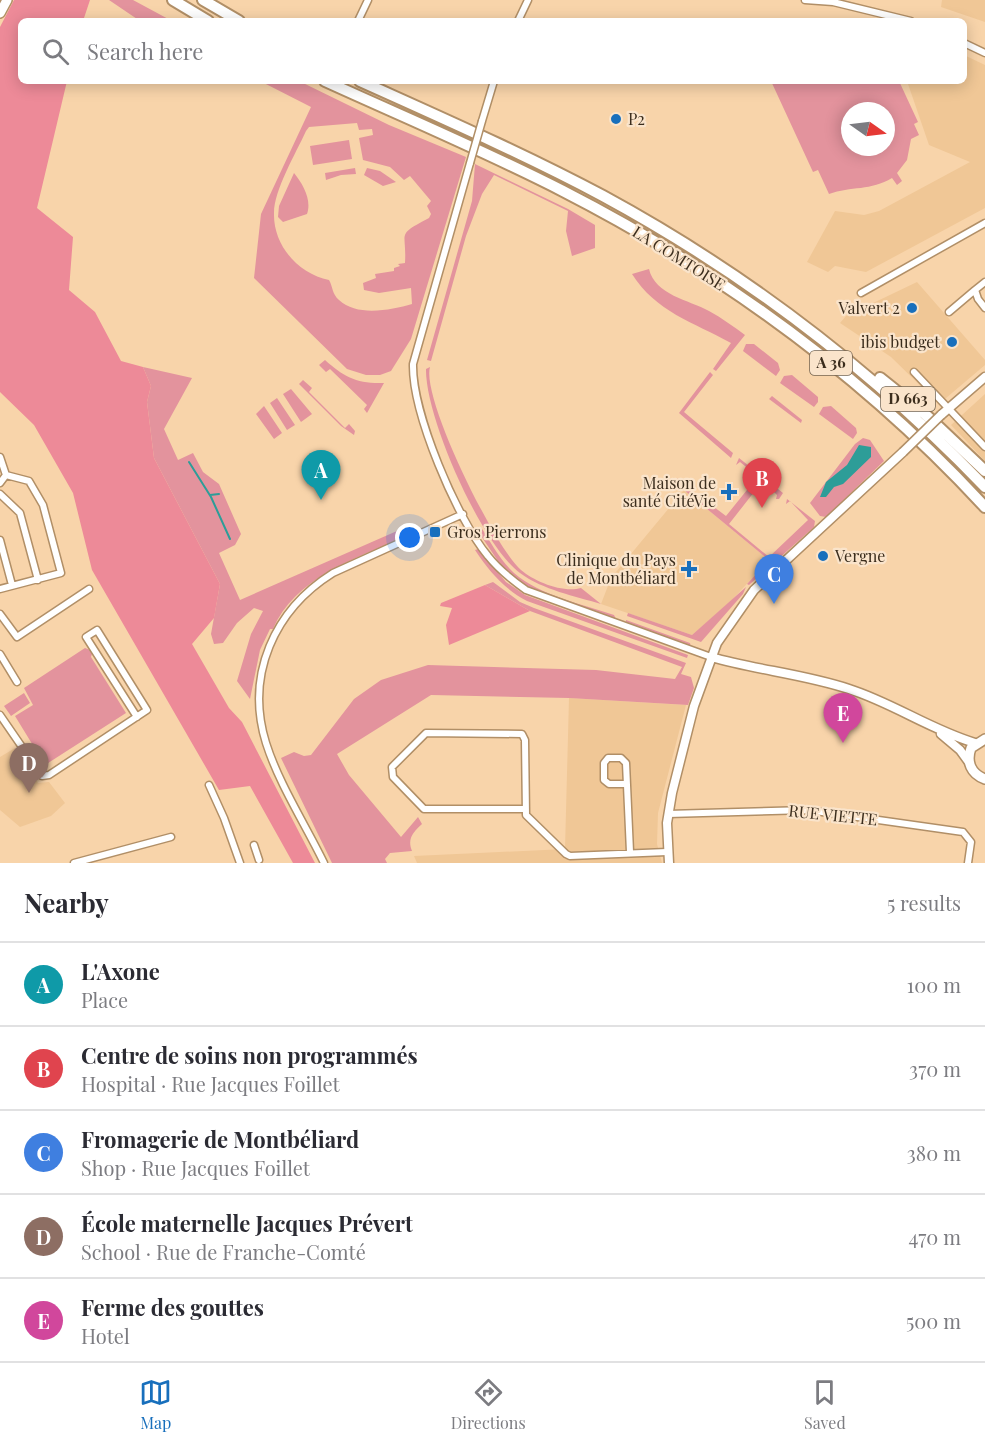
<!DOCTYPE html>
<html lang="en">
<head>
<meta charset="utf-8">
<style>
	:root { --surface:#fff; --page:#f7f7f7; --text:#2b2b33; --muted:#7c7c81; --line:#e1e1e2; --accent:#186fbc }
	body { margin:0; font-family:"Playfair Display",serif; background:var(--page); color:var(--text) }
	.compass { position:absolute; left:841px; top:102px; width:54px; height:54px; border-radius:50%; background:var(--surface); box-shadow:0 3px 15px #0003; rotate:104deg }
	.you { position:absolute; left:410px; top:538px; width:21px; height:21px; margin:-15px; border:4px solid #fff; border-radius:50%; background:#1a73e8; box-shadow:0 0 0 9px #1a73e833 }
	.badge { display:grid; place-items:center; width:39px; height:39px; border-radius:50%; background:var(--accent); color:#fff; font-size:20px; font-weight:700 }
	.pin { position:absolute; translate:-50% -50px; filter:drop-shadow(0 2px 3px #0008) }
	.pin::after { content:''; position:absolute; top:32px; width:21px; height:18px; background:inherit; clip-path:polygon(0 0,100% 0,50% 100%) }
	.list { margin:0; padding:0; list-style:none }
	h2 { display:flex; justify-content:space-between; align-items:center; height:78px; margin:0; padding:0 24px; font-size:26px }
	h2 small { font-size:20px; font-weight:400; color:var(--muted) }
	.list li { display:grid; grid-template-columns:39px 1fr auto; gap:18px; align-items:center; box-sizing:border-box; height:84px; padding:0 24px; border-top:2px solid var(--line) }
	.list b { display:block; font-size:22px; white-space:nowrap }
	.list p { margin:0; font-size:20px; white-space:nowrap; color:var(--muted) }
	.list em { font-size:20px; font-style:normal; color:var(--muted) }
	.icon { flex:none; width:33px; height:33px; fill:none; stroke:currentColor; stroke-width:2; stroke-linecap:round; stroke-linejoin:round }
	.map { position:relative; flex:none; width:985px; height:863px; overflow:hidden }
	.search { position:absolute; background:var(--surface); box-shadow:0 3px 15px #0003; left:18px; right:18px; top:18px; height:66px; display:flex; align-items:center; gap:15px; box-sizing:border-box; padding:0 21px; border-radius:9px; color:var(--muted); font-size:22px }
	.sheet { height:498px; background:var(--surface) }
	nav { display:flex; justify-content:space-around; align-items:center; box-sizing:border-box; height:84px; border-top:2px solid var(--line); background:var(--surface); font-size:16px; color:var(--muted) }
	nav a { display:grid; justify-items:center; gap:3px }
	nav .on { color:var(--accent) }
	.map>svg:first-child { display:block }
	.built { fill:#f0c796 }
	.green { fill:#e3939d; fill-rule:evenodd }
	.forest { fill:#ed8a98 }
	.water { fill:#2d9d98 }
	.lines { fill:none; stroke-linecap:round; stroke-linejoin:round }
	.stream { stroke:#2d9d98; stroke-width:2 }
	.street-casing { stroke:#b18f67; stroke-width:9 }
	.secondary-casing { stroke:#b18f67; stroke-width:11 }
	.primary-casing { stroke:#b18f67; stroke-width:12 }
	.highway-casing { stroke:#b18f67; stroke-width:14 }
	.street { stroke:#fff; stroke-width:6 }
	.secondary { stroke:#fff; stroke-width:8 }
	.primary { stroke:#fff; stroke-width:9 }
	.highway { stroke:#fff; stroke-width:10 }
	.street-bridge-casing { stroke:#b18f67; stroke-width:9; stroke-linecap:butt }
	.secondary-bridge-casing { stroke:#b18f67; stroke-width:11; stroke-linecap:butt }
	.street-bridge { stroke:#fff; stroke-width:6 }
	.secondary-bridge { stroke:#fff; stroke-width:8 }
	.poi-dot { fill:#186fbc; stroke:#fae4cb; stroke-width:2 }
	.labels { text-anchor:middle; stroke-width:4.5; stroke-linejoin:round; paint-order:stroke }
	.shield { fill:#fae4cb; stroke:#746451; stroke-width:1.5 }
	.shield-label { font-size:15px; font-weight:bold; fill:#3b2d1d }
	.poi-label { font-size:16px; fill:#3b2d1d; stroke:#fae4cb; text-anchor:end }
	.street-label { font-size:16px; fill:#3b2d1d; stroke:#fae4cb }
</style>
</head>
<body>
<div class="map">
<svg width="985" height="863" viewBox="0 0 985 863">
	<rect width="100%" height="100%" fill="#f8d4aa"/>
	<!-- built -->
	<path class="built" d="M942,0H985V22L941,7Z
		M964,55L985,65V208L866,272L835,266L828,272L807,262L835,211L864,215L879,211L970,162L929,145L907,81H964Z
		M917,282L985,360V365L939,404L891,357L840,323L846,316Z
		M985,394V461L951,425Z
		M684,490L769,560L730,602L692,635L601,604L611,578Z
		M569,698L686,705L658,813L657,844L662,863H417L414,856L565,849Z
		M15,748L22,759L20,764L25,762L38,783L49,782L65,803L51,816L20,827L0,810V757Z"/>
	<!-- green -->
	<path class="green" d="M109,0H133L172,21H140Z
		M260,81H299L389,125L466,157L411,339L391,371L380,375H366L347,369L254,278L261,214L311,107ZM357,123L359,130L372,129L373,135L359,138L363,160L390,167L404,180L410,176L431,201L427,206L431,214L429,218C395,236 407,231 405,263L398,264L400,266L394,268V271L375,274L376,278L363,283L364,290L379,293L411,288L412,304C391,310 357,317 339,300C332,294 333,287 329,280C299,274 273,246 274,213C274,190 296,153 306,131L309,127Z
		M771,81H899L918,122L914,124L919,135L911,139L907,160L897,173L902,181L897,185L892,178C871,191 851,186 829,194L818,170L813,172ZM850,111H886V147H850Z
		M349,140L352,159L313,165L310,146Z
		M475,164L568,209L595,225V248L572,256L566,231L568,211L494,175L482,194L466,236L431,361L427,360L472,201Z
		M355,168L356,174L341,175L326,180L325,173Z
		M367,168L380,171L396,182L383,186L364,175Z
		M294,173C303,184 312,200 307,214L283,222L278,217L279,206Z
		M649,269C655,295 689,300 709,311C722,318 734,327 745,335L716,371L713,369L731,343C693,322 656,312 632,274Z
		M746,344H754L778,363L780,370L776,376L743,351Z
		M325,360C344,377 357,384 384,383L367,413L364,409L367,405L330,369L326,372L319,365Z
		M143,367L192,378L164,429L178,460L193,453L203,472L219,484L241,534L235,545L219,553L240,600L406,527L401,534V539C355,558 294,579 273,629H270L260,650L250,699L237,681L251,634L263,611L254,608L237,623L223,643L214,644L211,634L220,584L154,458L147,402L151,386Z
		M430,367C421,398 495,548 521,570C535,582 563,593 581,588L601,604C575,596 543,590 520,573C481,544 425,417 426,369Z
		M710,372L713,375L684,412L733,453L731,458L679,413Z
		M792,375L818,397V402L814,407L780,383L784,376Z
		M303,380L312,388L309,392L345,428L349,424L355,431L354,435L341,426L299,384Z
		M291,389L312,414L301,422L283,394Z
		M772,396L802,420L801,423L769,399Z
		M277,398L295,425L287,430L270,403Z
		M264,406L282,433L274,439L256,414Z
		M831,406L856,428L857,433L853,439L819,414L823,407Z
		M863,438L870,440L884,461L826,517L820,516L810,503L855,444Z
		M739,458L783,493L779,499H776L777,495L771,489L767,492L758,487L729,524L769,557L808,520L790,501L786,504L787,499L815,521L814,527L749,585L747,584L769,560L684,490L677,478L694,490L691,493L708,506L710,504L726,516L755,480L747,474L750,470L740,462L736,465Z
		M481,527C491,543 500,560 514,573C541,596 582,604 614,615L616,619L521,584L502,567L477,530Z
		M478,549L506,582L525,595L688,655L687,658L527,601C504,589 489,571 475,550Z
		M493,582L520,602L534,608L686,663L681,674L691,677L694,688L688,705L569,698L431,695L337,754L349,775L401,837L418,817L422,824C413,832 407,839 412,851L390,853L385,859L387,863H332L281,758L294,752L304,756L311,755L354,699L381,680L428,665L596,670L675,679L682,667L530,611L485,585Z
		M746,587L743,594L701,642L627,616L628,613L692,635Z
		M626,620L690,643L691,648L626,625Z
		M85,648L93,651L91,657L126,713L45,765L15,716L33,705L24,688Z
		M24,693L30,703L11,716L4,706Z"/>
	<!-- forest -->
	<path class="forest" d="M14,0H90L83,21H21V81H67L37,208L73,237L69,290L95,312L121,361L143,367L151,386L147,402L154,458L220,584L214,618L192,644L229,708L242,722L315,863H293L250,786L219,790L92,570L73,493L34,425L0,392V27Z
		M485,585L530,611L449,645L446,625L452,608L440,606L441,603Z"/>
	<!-- water -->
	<path class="water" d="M859,445L871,447V457L843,484L834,487L826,497H820L826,482L847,465Z"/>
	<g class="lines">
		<!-- stream -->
		<path class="stream" d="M189,462L211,497L230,539
			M210,495L219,494"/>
		<!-- street casing -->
		<g class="street-casing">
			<path id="street" d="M805,0L833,2L911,21
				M358,21L368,0
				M518,21L528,0
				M964,43L985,53
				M482,121L494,81
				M470,163L413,364C412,413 457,519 488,556C499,570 512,580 526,590L711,657
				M985,282L975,290L978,299L985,308
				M861,293L985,223
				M949,312L975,290
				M914,372L985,447
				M0,457L6,475L0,483
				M0,494L20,513L38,580
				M0,540L12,585
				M0,589L61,573L43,505L29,481L6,475
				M0,614L17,637L89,589
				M0,654L17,682
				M0,715L42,776L49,775L147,710L97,630L86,637L137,717
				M627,784H609L604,780V763L608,758H621L626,763L630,852
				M209,785L224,818L240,863
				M525,809H424L393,777L392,767L426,733L522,734L525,740L526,815L566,854L570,856L667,852
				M668,814L808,810L963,832L971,842L968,863
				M254,845L259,860
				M74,863L171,837
				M324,863C305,824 279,784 266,743C245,675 274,610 333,573L463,514"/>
		</g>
		<!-- secondary casing -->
		<g class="secondary-casing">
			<path id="secondary" d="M941,415L985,377
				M711,657C756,670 804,674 849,689C893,703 931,730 975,743
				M941,734L960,750L968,761
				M669,863L667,823L672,793L694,706L717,643L754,590L903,452"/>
		</g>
		<!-- primary casing -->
		<g class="primary-casing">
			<path id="primary" d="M0,13L7,0
				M985,739L971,748C966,762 971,774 985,779"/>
		</g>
		<!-- highway casing -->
		<g class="highway-casing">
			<path id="highway" d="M173,0L208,21
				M203,0L239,21
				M325,81C404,117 485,151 563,191C721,272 865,377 985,507
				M360,81C442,118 524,154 603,196C745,273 873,371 985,487
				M880,378L925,414L985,471"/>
		</g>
		<!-- street -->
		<use href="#street" class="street"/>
		<!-- secondary -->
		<use href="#secondary" class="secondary"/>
		<!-- primary -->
		<use href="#primary" class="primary"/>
		<!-- highway -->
		<use href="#highway" class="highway"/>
		<!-- street-bridge casing -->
		<g class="street-bridge-casing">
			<path id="street-bridge" d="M470,163L482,121"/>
		</g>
		<!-- secondary-bridge casing -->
		<g class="secondary-bridge-casing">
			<path id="secondary-bridge" d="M903,452L941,415"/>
		</g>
		<!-- street-bridge -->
		<use href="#street-bridge" class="street-bridge"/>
		<!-- secondary-bridge -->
		<use href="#secondary-bridge" class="secondary-bridge"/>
	</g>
	<!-- markers -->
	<g class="poi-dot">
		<circle cx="616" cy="119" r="6"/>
		<circle cx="912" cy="308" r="6"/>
		<circle cx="952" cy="342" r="6"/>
		<path d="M726 483h6v6h6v6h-6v6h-6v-6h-6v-6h6z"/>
		<rect x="429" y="526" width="12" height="12" rx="3"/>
		<circle cx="823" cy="556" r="6"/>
		<path d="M686 560h6v6h6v6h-6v6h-6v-6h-6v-6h6z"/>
	</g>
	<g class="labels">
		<!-- shield labels -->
		<g class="shield">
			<rect x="810" y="351" width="42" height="24" rx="4.5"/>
			<rect x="881" y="387" width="54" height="24" rx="4.5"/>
		</g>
		<g class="shield-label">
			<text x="831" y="368">A 36</text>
			<text x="908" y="404">D 663</text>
		</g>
		<!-- poi labels -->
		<g class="poi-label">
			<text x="628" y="125" text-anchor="start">P2</text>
			<text x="900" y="314">Valvert 2</text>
			<text x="940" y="348">ibis budget</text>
			<text x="716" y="489">Maison de<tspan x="716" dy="18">santé CitéVie</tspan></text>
			<text x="447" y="538" text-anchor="start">Gros Pierrons</text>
			<text x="835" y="562" text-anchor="start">Vergne</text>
			<text x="676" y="566">Clinique du Pays<tspan x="676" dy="18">de Montbéliard</tspan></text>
		</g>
		<!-- street labels -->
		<g class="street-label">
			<text transform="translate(679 258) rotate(32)" y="6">LA COMTOISE</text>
			<text transform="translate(833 815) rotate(6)" y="6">RUE VIETTE</text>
		</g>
	</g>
</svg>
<svg class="compass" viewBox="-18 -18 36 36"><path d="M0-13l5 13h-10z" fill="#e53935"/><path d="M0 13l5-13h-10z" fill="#7c7c81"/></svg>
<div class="you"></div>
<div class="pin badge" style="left:321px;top:500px;background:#0f9aa8">A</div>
<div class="pin badge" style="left:762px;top:508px;background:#e0444e">B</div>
<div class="pin badge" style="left:774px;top:604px;background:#3f7fe0">C</div>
<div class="pin badge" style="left:29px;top:793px;background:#8d6e63">D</div>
<div class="pin badge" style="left:843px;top:743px;background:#d1479c">E</div>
<div class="search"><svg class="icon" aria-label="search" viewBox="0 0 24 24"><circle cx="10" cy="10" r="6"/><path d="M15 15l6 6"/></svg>Search here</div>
</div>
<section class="sheet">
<h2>Nearby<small>5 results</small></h2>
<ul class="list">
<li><span class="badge" style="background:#0f9aa8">A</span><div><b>L'Axone</b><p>Place</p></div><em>100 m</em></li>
<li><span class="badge" style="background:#e0444e">B</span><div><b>Centre de soins non programmés</b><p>Hospital · Rue Jacques Foillet</p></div><em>370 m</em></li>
<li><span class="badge" style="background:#3f7fe0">C</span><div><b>Fromagerie de Montbéliard</b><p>Shop · Rue Jacques Foillet</p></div><em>380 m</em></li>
<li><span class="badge" style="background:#8d6e63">D</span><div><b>École maternelle Jacques Prévert</b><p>School · Rue de Franche-Comté</p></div><em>470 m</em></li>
<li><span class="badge" style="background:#d1479c">E</span><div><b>Ferme des gouttes</b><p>Hotel</p></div><em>500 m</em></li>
</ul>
</section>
<nav>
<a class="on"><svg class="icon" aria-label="map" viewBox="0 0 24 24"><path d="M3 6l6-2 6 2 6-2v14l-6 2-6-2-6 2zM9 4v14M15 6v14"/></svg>Map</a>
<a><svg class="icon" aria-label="directions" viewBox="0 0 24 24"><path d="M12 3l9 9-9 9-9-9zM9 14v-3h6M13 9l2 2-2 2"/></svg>Directions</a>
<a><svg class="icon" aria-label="saved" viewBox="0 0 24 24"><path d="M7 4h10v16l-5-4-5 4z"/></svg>Saved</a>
</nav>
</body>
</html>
